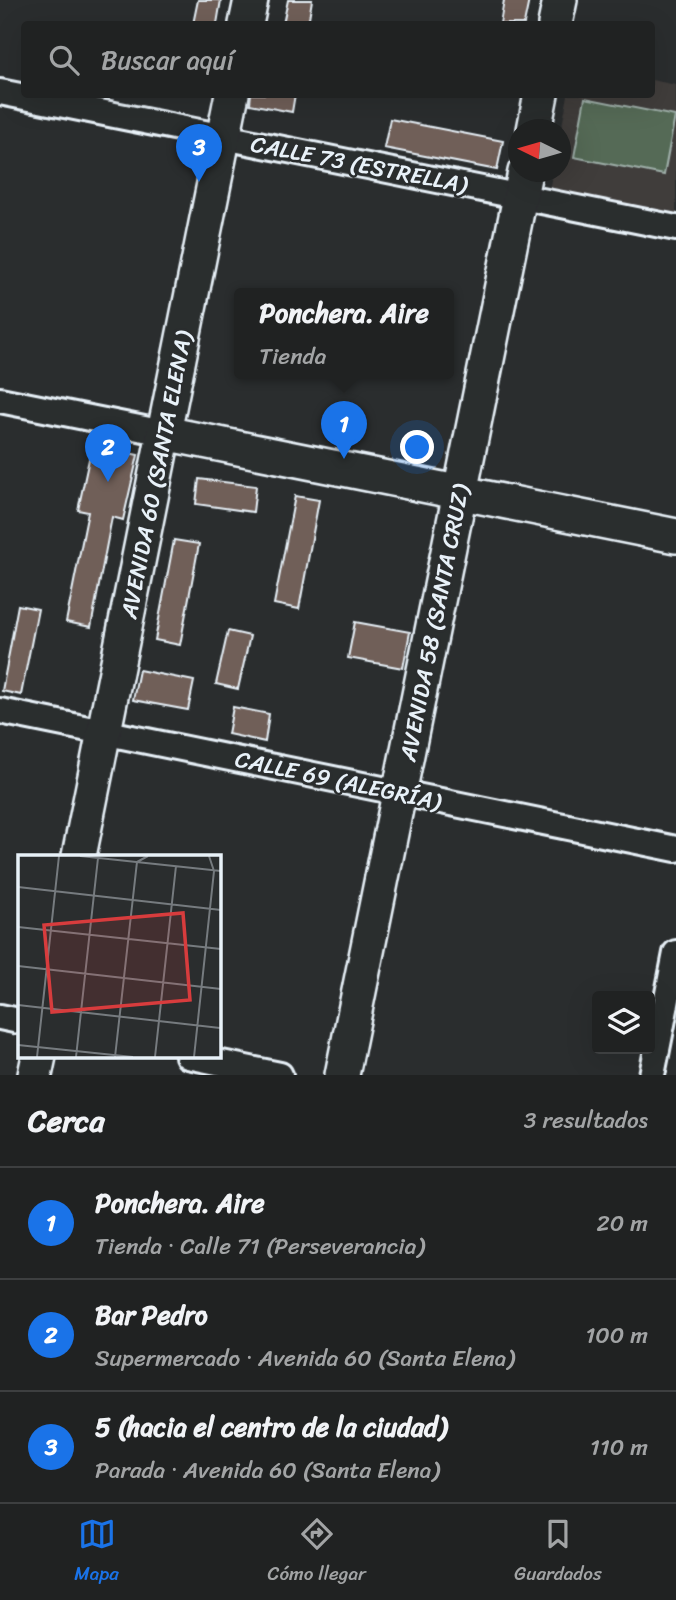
<!DOCTYPE html>
<html lang="es">
<head>
<meta charset="utf-8">
<style>
	:root { --surface:#202222; --page:#282a2a; --text:#f1f3f6; --muted:#a2a4a5; --line:#3d3f40; --accent:#1a73e8 }
	body { margin:0; font-family:Sriracha,sans-serif; background:var(--page); color:var(--text) }
	.controls { position:absolute; right:21px; bottom:21px; display:grid; overflow:hidden; border-radius:7px; box-shadow:0 7px 28px #0002 }
	.controls button { width:63px; height:63px; display:grid; place-items:center; padding:0; border:0; border-bottom:2px solid var(--line); background:var(--surface); color:var(--text); font:35px sans-serif }
	.compass { position:absolute; left:508px; top:119px; width:63px; height:63px; border-radius:50%; background:var(--surface); box-shadow:0 7px 28px #0002; rotate:275deg }
	.you { position:absolute; left:418px; top:448px; width:24px; height:24px; margin:-18px; border:5px solid #fff; border-radius:50%; background:#1a73e8; box-shadow:0 0 0 10px #1a73e833 }
	.badge { display:grid; place-items:center; width:46px; height:46px; border-radius:50%; background:var(--accent); color:#fff; font-size:23px; font-weight:700 }
	.pin { position:absolute; translate:-50% -58px; filter:drop-shadow(0 2px 4px #0008) }
	.pin::after { content:''; position:absolute; top:37px; width:24px; height:21px; background:inherit; clip-path:polygon(0 0,100% 0,50% 100%) }
	.popup { position:absolute; left:234px; top:288px; width:220px; height:91px; box-sizing:border-box; display:grid; place-content:center; border-radius:7px; background:var(--surface); filter:drop-shadow(0 2px 5px #0005); font-size:23px; white-space:nowrap; color:var(--muted) }
	.popup b { font-size:26px; color:var(--text) }
	.popup::after { content:''; position:absolute; left:50%; top:100%; margin-left:-14px; border:14px solid transparent; border-top-color:var(--surface) }
	.list { margin:0; padding:0; list-style:none }
	h2 { display:flex; justify-content:space-between; align-items:center; height:91px; margin:0; padding:0 28px; font-size:30px }
	h2 small { font-size:23px; font-weight:400; color:var(--muted) }
	.list li { display:grid; grid-template-columns:46px 1fr auto; gap:21px; align-items:center; box-sizing:border-box; height:112px; padding:0 28px; border-top:2px solid var(--line) }
	.list b { display:block; font-size:26px; white-space:nowrap }
	.list p { margin:0; font-size:23px; white-space:nowrap; color:var(--muted) }
	.list em { font-size:23px; font-style:normal; color:var(--muted) }
	.icon { flex:none; width:38px; height:38px; fill:none; stroke:currentColor; stroke-width:2; stroke-linecap:round; stroke-linejoin:round }
	.map { position:relative; flex:none; width:676px; height:1075px; overflow:hidden }
	.search { position:absolute; background:var(--surface); box-shadow:0 7px 28px #0002; left:21px; right:21px; top:21px; height:77px; display:flex; align-items:center; gap:18px; box-sizing:border-box; padding:0 24px; border-radius:7px; color:var(--muted); font-size:26px }
	.sheet { height:427px; background:var(--surface) }
	nav { display:flex; justify-content:space-around; align-items:center; box-sizing:border-box; height:98px; border-top:2px solid var(--line); background:var(--surface); font-size:19px; color:var(--muted) }
	nav a { display:grid; justify-items:center; gap:4px }
	nav .on { color:var(--accent) }
	.map>svg:first-child { display:block }
	.built { fill:#3f3c3b }
	.green { fill:#546b57; stroke:#9eaea8; stroke-width:2 }
	.building { fill:#705f58; stroke:#e8f1f8; stroke-width:2 }
	.lines { fill:none; stroke-linecap:round; stroke-linejoin:round }
	.street-casing { stroke:#e8f1f8; stroke-width:30 }
	.secondary-casing { stroke:#e8f1f8; stroke-width:38 }
	.street { stroke:#2a2d2e; stroke-width:24 }
	.secondary { stroke:#2a2d2e; stroke-width:33 }
	.labels { text-anchor:middle; stroke-width:5; stroke-linejoin:round; paint-order:stroke }
	.street-label { font-size:23px; fill:#e8f1f8; stroke:#2a2d2e }
	.inset-road { fill:none; stroke:#767b7f; stroke-width:2 }
	.view { fill:#d83c3d; fill-opacity:0.15; stroke:#d83c3d; stroke-width:3.5 }
	.inset-edge { fill:none; stroke:#e8f1f8; stroke-width:3.5 }
</style>
</head>
<body>
<div class="map">
<svg width="676" height="1075" viewBox="0 0 676 1075">
	<rect width="100%" height="100%" fill="#2a2d2e"/>
	<filter id="ink" filterUnits="userSpaceOnUse"><feTurbulence type="fractalNoise" baseFrequency=".0143" numOctaves="2"/><feDisplacementMap in="SourceGraphic" scale="14" xChannelSelector="R" yChannelSelector="G"/><feConvolveMatrix kernelMatrix="1 2 1 2 8 2 1 2 1" color-interpolation-filters="sRGB"/></filter>
	<g filter="url(#ink)">
		<!-- built -->
		<path class="built" d="M652,80L676,85V214L549,189L553,172H560L561,131L568,95L652,94Z"/>
		<!-- green -->
		<path class="green" d="M585,98L675,116L664,175L574,157Z"/>
		<!-- building -->
		<path class="building" d="M198,0H221L217,24H193Z
			M288,0H312L308,24H283Z
			M504,0H529L524,24H500Z
			M251,94H295L292,112L250,104Z
			M390,119L503,141L497,170L384,148Z
			M92,445L138,455L123,520L112,517L91,627L66,622L88,512L78,510Z
			M199,479L256,486L253,512L196,504Z
			M295,496L319,500L299,609L274,604Z
			M174,540L199,544L180,645L155,640Z
			M18,605L38,609L21,695L2,691Z
			M355,622L410,632L403,668L348,658Z
			M228,631L250,636L238,689L216,684Z
			M139,670L194,681L188,710L133,700Z
			M233,707L269,714L265,742L228,734Z"/>
		<g class="lines">
			<!-- street casing -->
			<g class="street-casing">
				<path id="street" d="M0,92L676,228
					M0,400L164,433
					M0,711L676,849
					M0,1017L19,1021
					M188,1056L280,1075
					M652,1075L676,953"/>
			</g>
			<!-- secondary casing -->
			<g class="secondary-casing">
				<path id="secondary" d="M246,24L251,0
					M555,24L560,0
					M534,130L541,94
					M164,433L676,536
					M79,856L232,94
					M35,1075L39,1056
					M342,1075L525,172"/>
			</g>
			<!-- street -->
			<use href="#street" class="street"/>
			<!-- secondary -->
			<use href="#secondary" class="secondary"/>
		</g>
	</g>
	<g class="labels">
		<!-- street labels -->
		<g class="street-label">
			<text transform="translate(359 164) rotate(11)" y="8">CALLE 73 (ESTRELLA)</text>
			<text transform="translate(156 475) rotate(-79)" y="8">AVENIDA 60 (SANTA ELENA)</text>
			<text transform="translate(434 623) rotate(-79)" y="8">AVENIDA 58 (SANTA CRUZ)</text>
			<text transform="translate(338 780) rotate(12)" y="8">CALLE 69 (ALEGRÍA)</text>
		</g>
	</g>
	<!-- overview -->
	<g transform="translate(18 855)">
		<rect width="203" height="203" fill="#2a2d2e"/>
		<path class="inset-road" d="M62,1L203,16M0,32L203,55M0,72L203,94M0,111L203,134M0,150L202,173M0,190L115,202M19,202L41,1M58,202L80,3M97,202L119,7L130,1M137,202L158,11M176,202L196,16L191,1"/>
		<path class="view" d="M165,58L172,145L34,157L26,70Z"/>
		<rect width="203" height="203" class="inset-edge"/>
	</g>
</svg>
<div class="controls">
<button><svg class="icon" aria-label="layers" viewBox="0 0 24 24"><path d="M12 4l9 5-9 5-9-5zM3 14l9 5 9-5"/></svg></button>
</div>
<svg class="compass" viewBox="-18 -18 36 36"><path d="M0-13l5 13h-10z" fill="#e53935"/><path d="M0 13l5-13h-10z" fill="#a2a4a5"/></svg>
<div class="you"></div>
<div class="pin badge" style="left:344px;top:459px">1</div>
<div class="popup"><b>Ponchera. Aire</b>Tienda</div>
<div class="pin badge" style="left:108px;top:482px">2</div>
<div class="pin badge" style="left:199px;top:182px">3</div>
<div class="search"><svg class="icon" aria-label="search" viewBox="0 0 24 24"><circle cx="10" cy="10" r="6"/><path d="M15 15l6 6"/></svg>Buscar aquí</div>
</div>
<section class="sheet">
<h2>Cerca<small>3 resultados</small></h2>
<ul class="list">
<li><span class="badge">1</span><div><b>Ponchera. Aire</b><p>Tienda · Calle 71 (Perseverancia)</p></div><em>20 m</em></li>
<li><span class="badge">2</span><div><b>Bar Pedro</b><p>Supermercado · Avenida 60 (Santa Elena)</p></div><em>100 m</em></li>
<li><span class="badge">3</span><div><b>5 (hacia el centro de la ciudad)</b><p>Parada · Avenida 60 (Santa Elena)</p></div><em>110 m</em></li>
</ul>
</section>
<nav>
<a class="on"><svg class="icon" aria-label="map" viewBox="0 0 24 24"><path d="M3 6l6-2 6 2 6-2v14l-6 2-6-2-6 2zM9 4v14M15 6v14"/></svg>Mapa</a>
<a><svg class="icon" aria-label="directions" viewBox="0 0 24 24"><path d="M12 3l9 9-9 9-9-9zM9 14v-3h6M13 9l2 2-2 2"/></svg>Cómo llegar</a>
<a><svg class="icon" aria-label="saved" viewBox="0 0 24 24"><path d="M7 4h10v16l-5-4-5 4z"/></svg>Guardados</a>
</nav>
</body>
</html>
